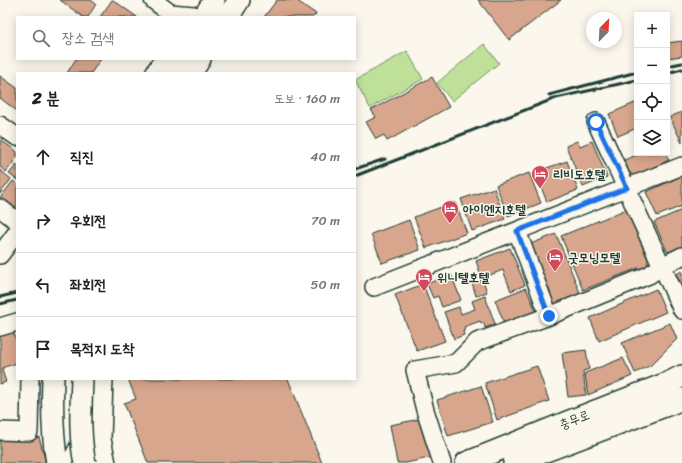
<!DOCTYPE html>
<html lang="ko">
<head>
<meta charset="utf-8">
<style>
	:root { --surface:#fff; --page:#f6f6f6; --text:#222; --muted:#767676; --line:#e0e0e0 }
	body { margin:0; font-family:Sriracha,"Poor Story",sans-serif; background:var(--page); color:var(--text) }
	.controls { position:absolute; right:12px; top:12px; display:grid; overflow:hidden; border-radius:0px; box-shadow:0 2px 10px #0003 }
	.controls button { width:36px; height:36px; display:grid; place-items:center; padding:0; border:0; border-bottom:1px solid var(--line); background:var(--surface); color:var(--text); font:20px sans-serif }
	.compass { position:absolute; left:586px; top:12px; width:36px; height:36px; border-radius:50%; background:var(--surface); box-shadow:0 2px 10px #0003; rotate:24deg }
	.stop { position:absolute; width:12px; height:12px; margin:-9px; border:3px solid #1a73e8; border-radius:50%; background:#fff }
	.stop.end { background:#1a73e8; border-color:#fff; box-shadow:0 1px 4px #0008 }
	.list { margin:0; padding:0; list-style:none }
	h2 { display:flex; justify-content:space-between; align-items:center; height:52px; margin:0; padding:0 16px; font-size:17px }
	h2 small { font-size:13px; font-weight:400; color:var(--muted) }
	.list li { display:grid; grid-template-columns:26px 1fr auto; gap:12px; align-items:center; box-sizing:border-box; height:64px; padding:0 16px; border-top:1px solid var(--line) }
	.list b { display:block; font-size:15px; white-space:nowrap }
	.list em { font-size:13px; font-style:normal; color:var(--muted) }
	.icon { flex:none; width:22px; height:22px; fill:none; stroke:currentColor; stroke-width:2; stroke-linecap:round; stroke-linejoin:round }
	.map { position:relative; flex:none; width:682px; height:463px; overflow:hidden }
	.search { position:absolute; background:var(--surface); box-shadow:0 2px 10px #0003; left:16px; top:16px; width:340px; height:44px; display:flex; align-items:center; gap:10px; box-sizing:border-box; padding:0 14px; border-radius:0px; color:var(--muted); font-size:15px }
	.panel { position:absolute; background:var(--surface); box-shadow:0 2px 10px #0003; left:16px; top:72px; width:340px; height:308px; border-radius:0px }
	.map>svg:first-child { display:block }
	.green { fill:#bfe099; stroke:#6f8e66 }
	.building { fill:#d8a68c; stroke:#1f3d34 }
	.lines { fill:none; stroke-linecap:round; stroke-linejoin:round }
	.minor-casing { stroke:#1f3d34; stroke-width:20 }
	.major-casing { stroke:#1f3d34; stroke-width:24 }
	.minor { stroke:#fbf7ec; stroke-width:17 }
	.major { stroke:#fbf7ec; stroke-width:21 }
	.rail { stroke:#1f3d34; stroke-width:3 }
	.major-bridge-casing { stroke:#1f3d34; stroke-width:24; stroke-linecap:butt }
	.major-bridge { stroke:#fbf7ec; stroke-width:21 }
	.route { stroke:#1a73e8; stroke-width:5 }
	.labels { text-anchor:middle; stroke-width:3; stroke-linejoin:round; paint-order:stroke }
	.poi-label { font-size:13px; font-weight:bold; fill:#1f3d34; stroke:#fbf7ec; text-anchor:start }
	.street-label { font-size:13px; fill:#1f3d34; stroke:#fbf7ec }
</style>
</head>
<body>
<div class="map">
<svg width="682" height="463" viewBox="0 0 682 463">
	<rect width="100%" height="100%" fill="#fbf7ec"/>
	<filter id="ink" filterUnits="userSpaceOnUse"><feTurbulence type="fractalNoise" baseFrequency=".025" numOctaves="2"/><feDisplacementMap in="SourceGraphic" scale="8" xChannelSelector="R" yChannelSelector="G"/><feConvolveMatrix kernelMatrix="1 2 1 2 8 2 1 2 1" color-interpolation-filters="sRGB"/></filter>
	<g filter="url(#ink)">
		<!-- green -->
		<path class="green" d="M484,44L499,63L452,101L437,83Z
			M407,51L423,79L370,108L355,80Z"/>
		<!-- building -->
		<path class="building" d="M60,0H91L96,4L88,17H83Z
			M112,0H113L137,17H100Z
			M277,0H296L316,14L313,17H264Z
			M478,0H561L509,40Z
			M682,41V56L667,58V43Z
			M76,59H101L91,73H67Z
			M0,76L17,88V111L0,98Z
			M432,77L449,107L387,141L384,135L376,139L366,122L376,117L371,110Z
			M637,102V128L618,136L609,114Z
			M682,112V143L670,117Z
			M1,140L17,152V157L6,172L0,167V142Z
			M577,141L580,146L592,141L607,177L583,187L566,146Z
			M642,153H665L669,160L635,176L629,172L624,160Z
			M567,161L578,190L547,202L535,172Z
			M17,164V180L9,174Z
			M0,170L11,179L0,194Z
			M529,173L541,203L508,216L496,185Z
			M682,176V206L657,216L646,192Z
			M13,181L17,184V207H9L0,200V198Z
			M494,188L505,219L472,231L461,199Z
			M455,202L467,233L426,248L414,217Z
			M627,209L648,260L647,267L641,269L638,268L583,290L561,236Z
			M682,210V248L670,253L667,251L654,222Z
			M409,220L420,250L382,263L371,234Z
			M556,234L581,295L552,306L528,245Z
			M510,248L525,285L511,291L503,270L482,278L476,261Z
			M682,271V286L676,274Z
			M451,274L461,300L442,307L438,296L433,298L427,284Z
			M483,280L487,292L476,296L472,283Z
			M423,284L445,341L417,351L395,295Z
			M526,288L536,311L504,323L495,300Z
			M656,289L666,312L599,341L590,318Z
			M485,296L495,324L485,328L484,323L481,324L480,321L464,327L465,330L463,331L464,335L454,339L444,312L459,307L461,314L475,309L472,301Z
			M670,323L677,339L651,365L635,373L622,343Z
			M13,330L17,343V363L4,367L2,370L6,382L0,384V334Z
			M586,350L589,369L583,371L586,395L568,397L562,353Z
			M623,358L632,376L588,395L585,373Z
			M537,366L549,401L497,420L485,383Z
			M128,379H288L322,463H148L124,403L136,399Z
			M481,386L493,422L448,436L437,400Z
			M420,419L426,442L430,441L433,457L406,463H397L390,425Z
			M0,437L27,440L39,437L46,463H0Z"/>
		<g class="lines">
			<!-- minor casing -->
			<g class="minor-casing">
				<path id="minor" d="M153,0L170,13
					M171,17L170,13L194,15
					M154,73L163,59
					M596,122L682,310
					M0,125L17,137
					M0,208L17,221
					M517,231L549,316
					M0,255L17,232
					M374,287L682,166
					M0,327L17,322
					M104,379L102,439L107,463
					M0,431L29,432L30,379
					M70,463L84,436
					M442,463L425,410L415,370L456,363L477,342L549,316L649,275L662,266L682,256"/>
			</g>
			<!-- major casing -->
			<g class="major-casing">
				<path id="major" d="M204,17L214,0
					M228,17L239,0
					M170,73L178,59
					M191,73L200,59
					M53,379C52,407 52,435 57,463
					M91,382L93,438L96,463
					M466,463L570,421L670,382L682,376
					M514,463L670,404L682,399"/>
			</g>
			<!-- minor -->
			<use href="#minor" class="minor"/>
			<!-- major -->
			<use href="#major" class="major"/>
			<!-- rail -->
			<path class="rail" d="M667,66L682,63
				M667,73L682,69
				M549,95L637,72
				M355,169L385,159
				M355,176L556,98L637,80
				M0,297L17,293
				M0,304L17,300"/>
			<!-- major-bridge casing -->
			<g class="major-bridge-casing">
				<path id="major-bridge" d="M82,379C81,407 79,436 85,463"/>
			</g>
			<!-- major-bridge -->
			<use href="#major-bridge" class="major-bridge"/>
		</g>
	</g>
	<g class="lines" filter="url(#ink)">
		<!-- route -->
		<path class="route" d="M549,316L517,231L627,188L596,122"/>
	</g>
	<!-- icons -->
	<defs>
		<g id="hotel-pin" transform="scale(0.9)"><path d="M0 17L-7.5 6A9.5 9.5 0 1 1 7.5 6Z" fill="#d1495b" stroke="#fbf7ec"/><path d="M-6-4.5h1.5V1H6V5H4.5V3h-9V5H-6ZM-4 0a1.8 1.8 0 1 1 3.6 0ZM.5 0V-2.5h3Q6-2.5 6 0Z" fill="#fff"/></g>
	</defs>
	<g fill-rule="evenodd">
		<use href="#hotel-pin" x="540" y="174"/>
		<use href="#hotel-pin" x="450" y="209"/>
		<use href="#hotel-pin" x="555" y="257"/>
		<use href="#hotel-pin" x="424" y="277"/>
	</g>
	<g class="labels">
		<!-- poi labels -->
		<g class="poi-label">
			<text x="553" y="179">리비도호텔</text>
			<text x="463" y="214">아이엔지호텔</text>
			<text x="568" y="262">굿모닝모텔</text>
			<text x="437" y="282">위니텔호텔</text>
		</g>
		<!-- street labels -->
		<g class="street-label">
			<text transform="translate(574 419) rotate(-21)" y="5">충무로</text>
		</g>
	</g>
</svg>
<div class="controls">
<button>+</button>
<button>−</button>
<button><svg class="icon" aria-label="locate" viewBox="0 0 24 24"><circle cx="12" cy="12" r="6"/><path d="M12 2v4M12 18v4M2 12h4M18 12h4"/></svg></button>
<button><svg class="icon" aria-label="layers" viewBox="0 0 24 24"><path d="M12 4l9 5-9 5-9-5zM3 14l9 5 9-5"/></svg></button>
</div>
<svg class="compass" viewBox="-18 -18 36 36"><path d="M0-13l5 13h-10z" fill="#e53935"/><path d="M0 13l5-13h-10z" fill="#767676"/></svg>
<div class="stop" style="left:596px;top:122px"></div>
<div class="stop end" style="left:549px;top:316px"></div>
<div class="search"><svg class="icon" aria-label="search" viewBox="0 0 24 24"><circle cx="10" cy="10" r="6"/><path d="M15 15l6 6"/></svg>장소 검색</div>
<section class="panel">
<h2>2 분<small>도보 · 160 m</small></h2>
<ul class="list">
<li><svg class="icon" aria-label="ahead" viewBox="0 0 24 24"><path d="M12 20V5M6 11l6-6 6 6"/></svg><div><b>직진</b></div><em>40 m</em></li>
<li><svg class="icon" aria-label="right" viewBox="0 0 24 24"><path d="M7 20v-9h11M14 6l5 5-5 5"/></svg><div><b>우회전</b></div><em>70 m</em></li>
<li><svg class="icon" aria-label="left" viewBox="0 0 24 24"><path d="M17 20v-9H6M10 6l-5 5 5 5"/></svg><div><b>좌회전</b></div><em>50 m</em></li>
<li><svg class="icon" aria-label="arrive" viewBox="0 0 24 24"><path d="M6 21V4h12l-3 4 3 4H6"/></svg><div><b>목적지 도착</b></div></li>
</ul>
</section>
</div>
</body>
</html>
